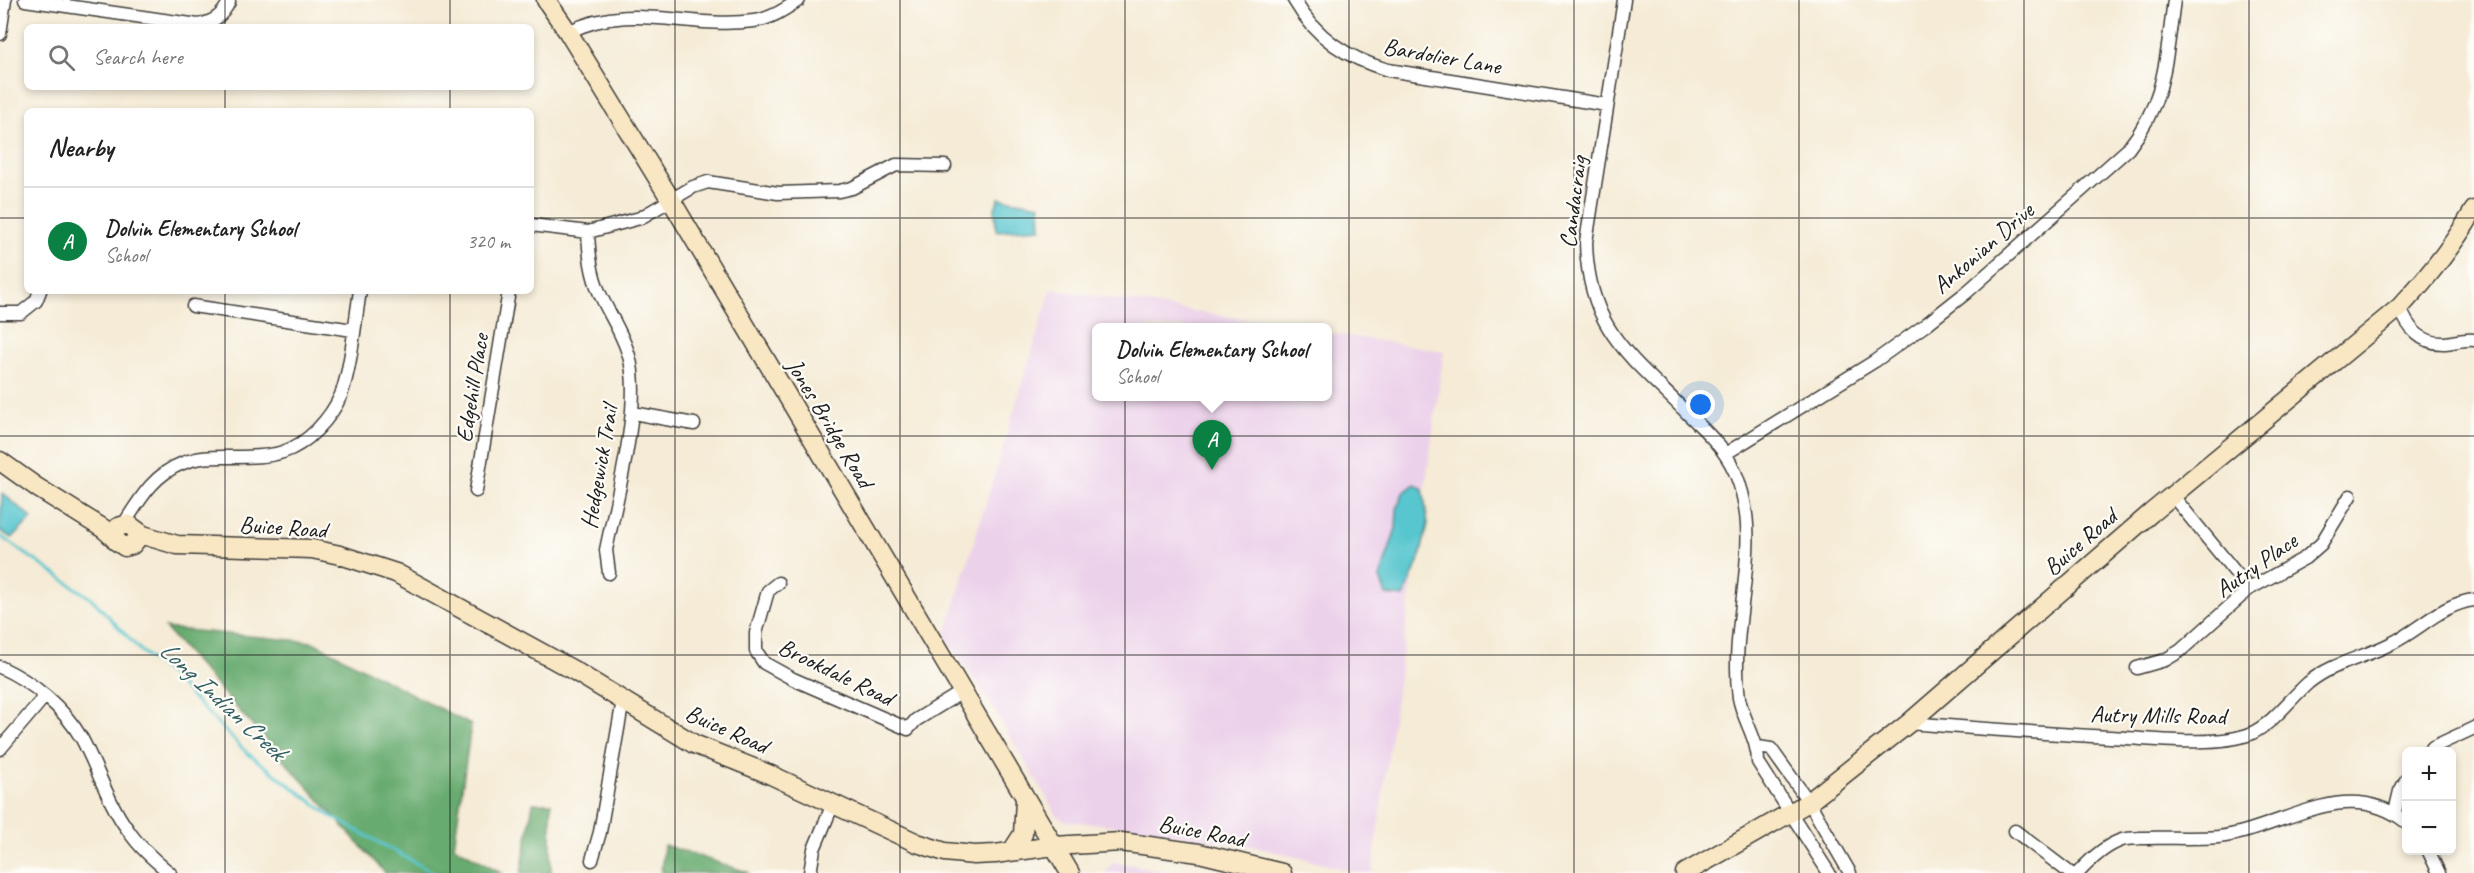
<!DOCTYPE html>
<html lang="en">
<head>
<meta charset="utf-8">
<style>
	:root { --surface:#fff; --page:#f6f6f6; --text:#222; --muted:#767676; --line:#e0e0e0; --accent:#0b8043 }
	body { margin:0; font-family:Caveat,sans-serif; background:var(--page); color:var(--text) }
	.controls { position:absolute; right:18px; bottom:18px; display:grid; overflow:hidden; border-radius:9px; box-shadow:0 3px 9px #0003 }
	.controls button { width:54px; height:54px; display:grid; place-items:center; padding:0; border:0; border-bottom:2px solid var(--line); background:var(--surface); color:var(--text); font:30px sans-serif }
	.you { position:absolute; left:1701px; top:405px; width:21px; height:21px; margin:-15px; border:4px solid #fff; border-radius:50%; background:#1a73e8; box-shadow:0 0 0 9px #1a73e833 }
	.badge { display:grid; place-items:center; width:39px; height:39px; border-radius:50%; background:var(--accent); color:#fff; font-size:20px; font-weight:700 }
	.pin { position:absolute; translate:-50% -50px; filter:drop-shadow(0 2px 3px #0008) }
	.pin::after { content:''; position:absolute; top:32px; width:21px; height:18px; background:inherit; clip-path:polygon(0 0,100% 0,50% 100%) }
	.popup { position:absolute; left:1092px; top:323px; width:240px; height:78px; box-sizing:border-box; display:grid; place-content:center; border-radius:9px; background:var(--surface); filter:drop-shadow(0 2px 4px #0005); font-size:20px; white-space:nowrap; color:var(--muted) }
	.popup b { font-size:22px; color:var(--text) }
	.popup::after { content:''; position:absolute; left:50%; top:100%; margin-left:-12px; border:12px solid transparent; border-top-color:var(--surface) }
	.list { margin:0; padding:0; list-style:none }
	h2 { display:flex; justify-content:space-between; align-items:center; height:78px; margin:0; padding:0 24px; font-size:26px }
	h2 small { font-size:20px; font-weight:400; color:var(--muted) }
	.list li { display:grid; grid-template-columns:39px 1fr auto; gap:18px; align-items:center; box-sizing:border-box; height:108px; padding:0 24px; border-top:2px solid var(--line) }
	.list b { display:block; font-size:22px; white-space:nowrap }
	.list p { margin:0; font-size:20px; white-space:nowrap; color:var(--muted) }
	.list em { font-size:20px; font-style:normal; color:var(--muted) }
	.icon { flex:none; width:33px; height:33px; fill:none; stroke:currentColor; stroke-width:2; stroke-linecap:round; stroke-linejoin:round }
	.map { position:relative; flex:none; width:2474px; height:873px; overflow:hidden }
	.search { position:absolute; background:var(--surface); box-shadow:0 3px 9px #0003; left:24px; top:24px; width:510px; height:66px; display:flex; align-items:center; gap:15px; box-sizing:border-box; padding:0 21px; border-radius:9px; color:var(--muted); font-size:22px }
	.panel { position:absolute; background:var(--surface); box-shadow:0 3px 9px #0003; left:24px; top:108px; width:510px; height:186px; border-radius:9px }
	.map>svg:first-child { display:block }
	.built { fill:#ecd1ea }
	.forest { fill:#68ab6f; stroke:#426446; stroke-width:1.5 }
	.water { fill:#59c6cf; stroke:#3a7176; stroke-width:1.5 }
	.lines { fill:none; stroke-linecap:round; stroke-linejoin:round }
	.stream { stroke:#59c6cf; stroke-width:3 }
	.street-casing { stroke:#3d3b38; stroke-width:15 }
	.secondary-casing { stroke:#3d3b38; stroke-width:21 }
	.street { stroke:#fff; stroke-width:12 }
	.secondary { stroke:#f9e7c3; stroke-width:18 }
	.grid { fill:none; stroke:#1c1c1c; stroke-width:1.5; stroke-opacity:0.55 }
	.labels { text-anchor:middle; stroke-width:4.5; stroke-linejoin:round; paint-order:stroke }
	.street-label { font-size:24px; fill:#1c1c1c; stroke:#fdfcf7 }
	.water-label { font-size:26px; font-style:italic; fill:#346064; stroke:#fdfcf7 }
</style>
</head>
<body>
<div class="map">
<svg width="2474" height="873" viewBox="0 0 2474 873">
	<rect width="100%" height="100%" fill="#fdfcf7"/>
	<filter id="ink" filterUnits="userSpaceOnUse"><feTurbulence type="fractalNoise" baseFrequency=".0167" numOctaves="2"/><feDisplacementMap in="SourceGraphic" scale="12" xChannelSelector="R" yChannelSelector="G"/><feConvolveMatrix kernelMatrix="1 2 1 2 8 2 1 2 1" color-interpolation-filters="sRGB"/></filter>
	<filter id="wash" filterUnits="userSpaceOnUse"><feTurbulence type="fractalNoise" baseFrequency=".008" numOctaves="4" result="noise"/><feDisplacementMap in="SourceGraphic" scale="24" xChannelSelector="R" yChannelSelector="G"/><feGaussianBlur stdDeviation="1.35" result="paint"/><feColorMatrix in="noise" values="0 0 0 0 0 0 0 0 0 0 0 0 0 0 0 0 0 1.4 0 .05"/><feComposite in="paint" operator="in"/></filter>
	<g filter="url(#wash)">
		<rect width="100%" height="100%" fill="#f5ebd6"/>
		<!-- built -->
		<path class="built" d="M1051,289L1294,327L1096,328V396H1328V333L1444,351L1372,873H1359L1256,847L1128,827L1066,821L1058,817L990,703L945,637Z
			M1113,862L1179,873H1106Z"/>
		<!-- forest -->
		<path class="forest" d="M165,628L313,642L471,725L454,846L502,873H385Z
			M533,803H551V873H521Z
			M664,845L750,873H661Z"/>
		<!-- water -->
		<path class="water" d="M999,198L1040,205L1041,228L996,231L995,208Z
			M1415,484L1423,489L1428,524L1420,557L1404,597L1386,595L1380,578L1396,528L1397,509L1403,493Z
			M2,493L32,518L12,538L0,531Z"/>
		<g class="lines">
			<!-- stream -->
			<path class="stream" d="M0,536L93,600L142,652L169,674L247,753L331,816L434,873"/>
		</g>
	</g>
	<g filter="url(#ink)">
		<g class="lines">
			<!-- street casing -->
			<g class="street-casing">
				<path id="street" d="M25,0L198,25C214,22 222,16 229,2
					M1294,0C1316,38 1347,58 1388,70L1607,105
					M1624,0L1586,242C1588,331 1632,357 1689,415C1707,432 1725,449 1735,472C1766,544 1728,622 1739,698C1743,720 1758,739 1758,762L1829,873
					M568,32C633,0 685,30 754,21C771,19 785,9 799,0
					M0,34L5,0
					M531,225L588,232L640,218L693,187L708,182L778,193L839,191L852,188L896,165L945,166
					M588,232C589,254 591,274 600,294C610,316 623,334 629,356C643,404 616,500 606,550L609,573
					M193,306L353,330
					M2400,307C2407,328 2421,344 2445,343C2455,342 2464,339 2474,340
					M0,313H21L36,301L40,291
					M633,413L694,424
					M1725,454L1875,361L1924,326L1967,292L2128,149C2166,101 2166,59 2174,0
					M476,491L509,291
					M2172,495L2249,589
					M124,524C140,499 154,474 183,463C200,456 215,457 233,457C249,457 268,457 283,452C308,444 331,418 341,395C351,369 355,321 360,291
					M778,583L768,591L756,633V651L764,663L793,679L908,729L916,720L962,692
					M0,667C33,682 64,708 82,739C98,769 108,803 128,830C139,847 154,860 170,873
					M2137,668L2165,660L2180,651L2249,589L2305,558L2321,544L2350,496
					M1909,723C1982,729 2055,734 2127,738C2161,740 2219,746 2250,734C2274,723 2289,700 2308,683C2332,663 2363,658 2390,644C2419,631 2441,604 2474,600
					M1758,747L1771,749L1809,802L1850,873
					M0,749L45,696
					M2429,752L2433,747L2474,728
					M2395,812L2400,791L2406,780
					M2015,831L2070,873
					M2428,850L2439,873
					M592,860L600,832L623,700
					M810,873L814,849L833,804
					M2078,873C2089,861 2106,845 2122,840C2127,838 2135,839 2140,838C2166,837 2193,839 2218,837C2281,830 2346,774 2406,822"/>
			</g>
			<!-- secondary casing -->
			<g class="secondary-casing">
				<path id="secondary" d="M546,0L568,32L671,200L1070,873
					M0,461L38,488L104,529L115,539
					M137,532V539L132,545L125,547L116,541L114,534L118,527L128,524L143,535L177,545L312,549L340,555L396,573L573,670L694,744L771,775L917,843L945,852L974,855L995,854L1054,846L1121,842L1199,853L1282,873
					M1012,851L1023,834L1025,800
					M1685,873L1809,802L1867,756L1909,723L2151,513L2400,307C2429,276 2453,246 2474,210"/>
			</g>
			<!-- street -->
			<use href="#street" class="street"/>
			<!-- secondary -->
			<use href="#secondary" class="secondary"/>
		</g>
	</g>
	<!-- grid -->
	<path class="grid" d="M225,0V27M450,0V27M675,0V873M900,0V873M1125,0V873M1349,0V873M1574,0V873M1799,0V873M2024,0V873M2249,0V873M225,87V111M450,87V111M0,218H27M531,218H2474M225,291V873M450,291V873M0,436H2474M0,655H2474"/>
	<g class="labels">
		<!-- street labels -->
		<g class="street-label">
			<text transform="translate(1442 56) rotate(10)" y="8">Bardolier Lane</text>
			<text transform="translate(1573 202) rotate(-83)" y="8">Candacraig</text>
			<text transform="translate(1983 248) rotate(-41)" y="8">Ankonian Drive</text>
			<text transform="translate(472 388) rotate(-81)" y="8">Edgehill Place</text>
			<text transform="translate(830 423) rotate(59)" y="8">Jones Bridge Road</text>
			<text transform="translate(599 467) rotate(-80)" y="8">Hedgewick Trail</text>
			<text transform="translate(283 527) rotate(4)" y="8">Buice Road</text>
			<text transform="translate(2080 542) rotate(-41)" y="8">Buice Road</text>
			<text transform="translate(2256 565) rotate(-35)" y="8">Autry Place</text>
			<text transform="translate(836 672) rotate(26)" y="8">Brookdale Road</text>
			<text transform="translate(2158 715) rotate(1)" y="8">Autry Mills Road</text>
			<text transform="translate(727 729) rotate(24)" y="8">Buice Road</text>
			<text transform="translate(1202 831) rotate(11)" y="8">Buice Road</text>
		</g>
		<!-- water labels -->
		<g class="water-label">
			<text transform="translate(223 700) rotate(43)" y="9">Long Indian Creek</text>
		</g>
	</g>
</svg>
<div class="controls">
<button>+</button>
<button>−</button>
</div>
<div class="you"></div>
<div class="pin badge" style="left:1212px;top:470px">A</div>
<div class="popup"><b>Dolvin Elementary School</b>School</div>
<div class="search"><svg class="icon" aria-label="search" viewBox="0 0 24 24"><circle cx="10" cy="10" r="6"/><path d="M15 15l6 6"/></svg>Search here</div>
<section class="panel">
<h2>Nearby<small></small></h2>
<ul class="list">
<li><span class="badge">A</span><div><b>Dolvin Elementary School</b><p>School</p></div><em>320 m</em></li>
</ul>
</section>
</div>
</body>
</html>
